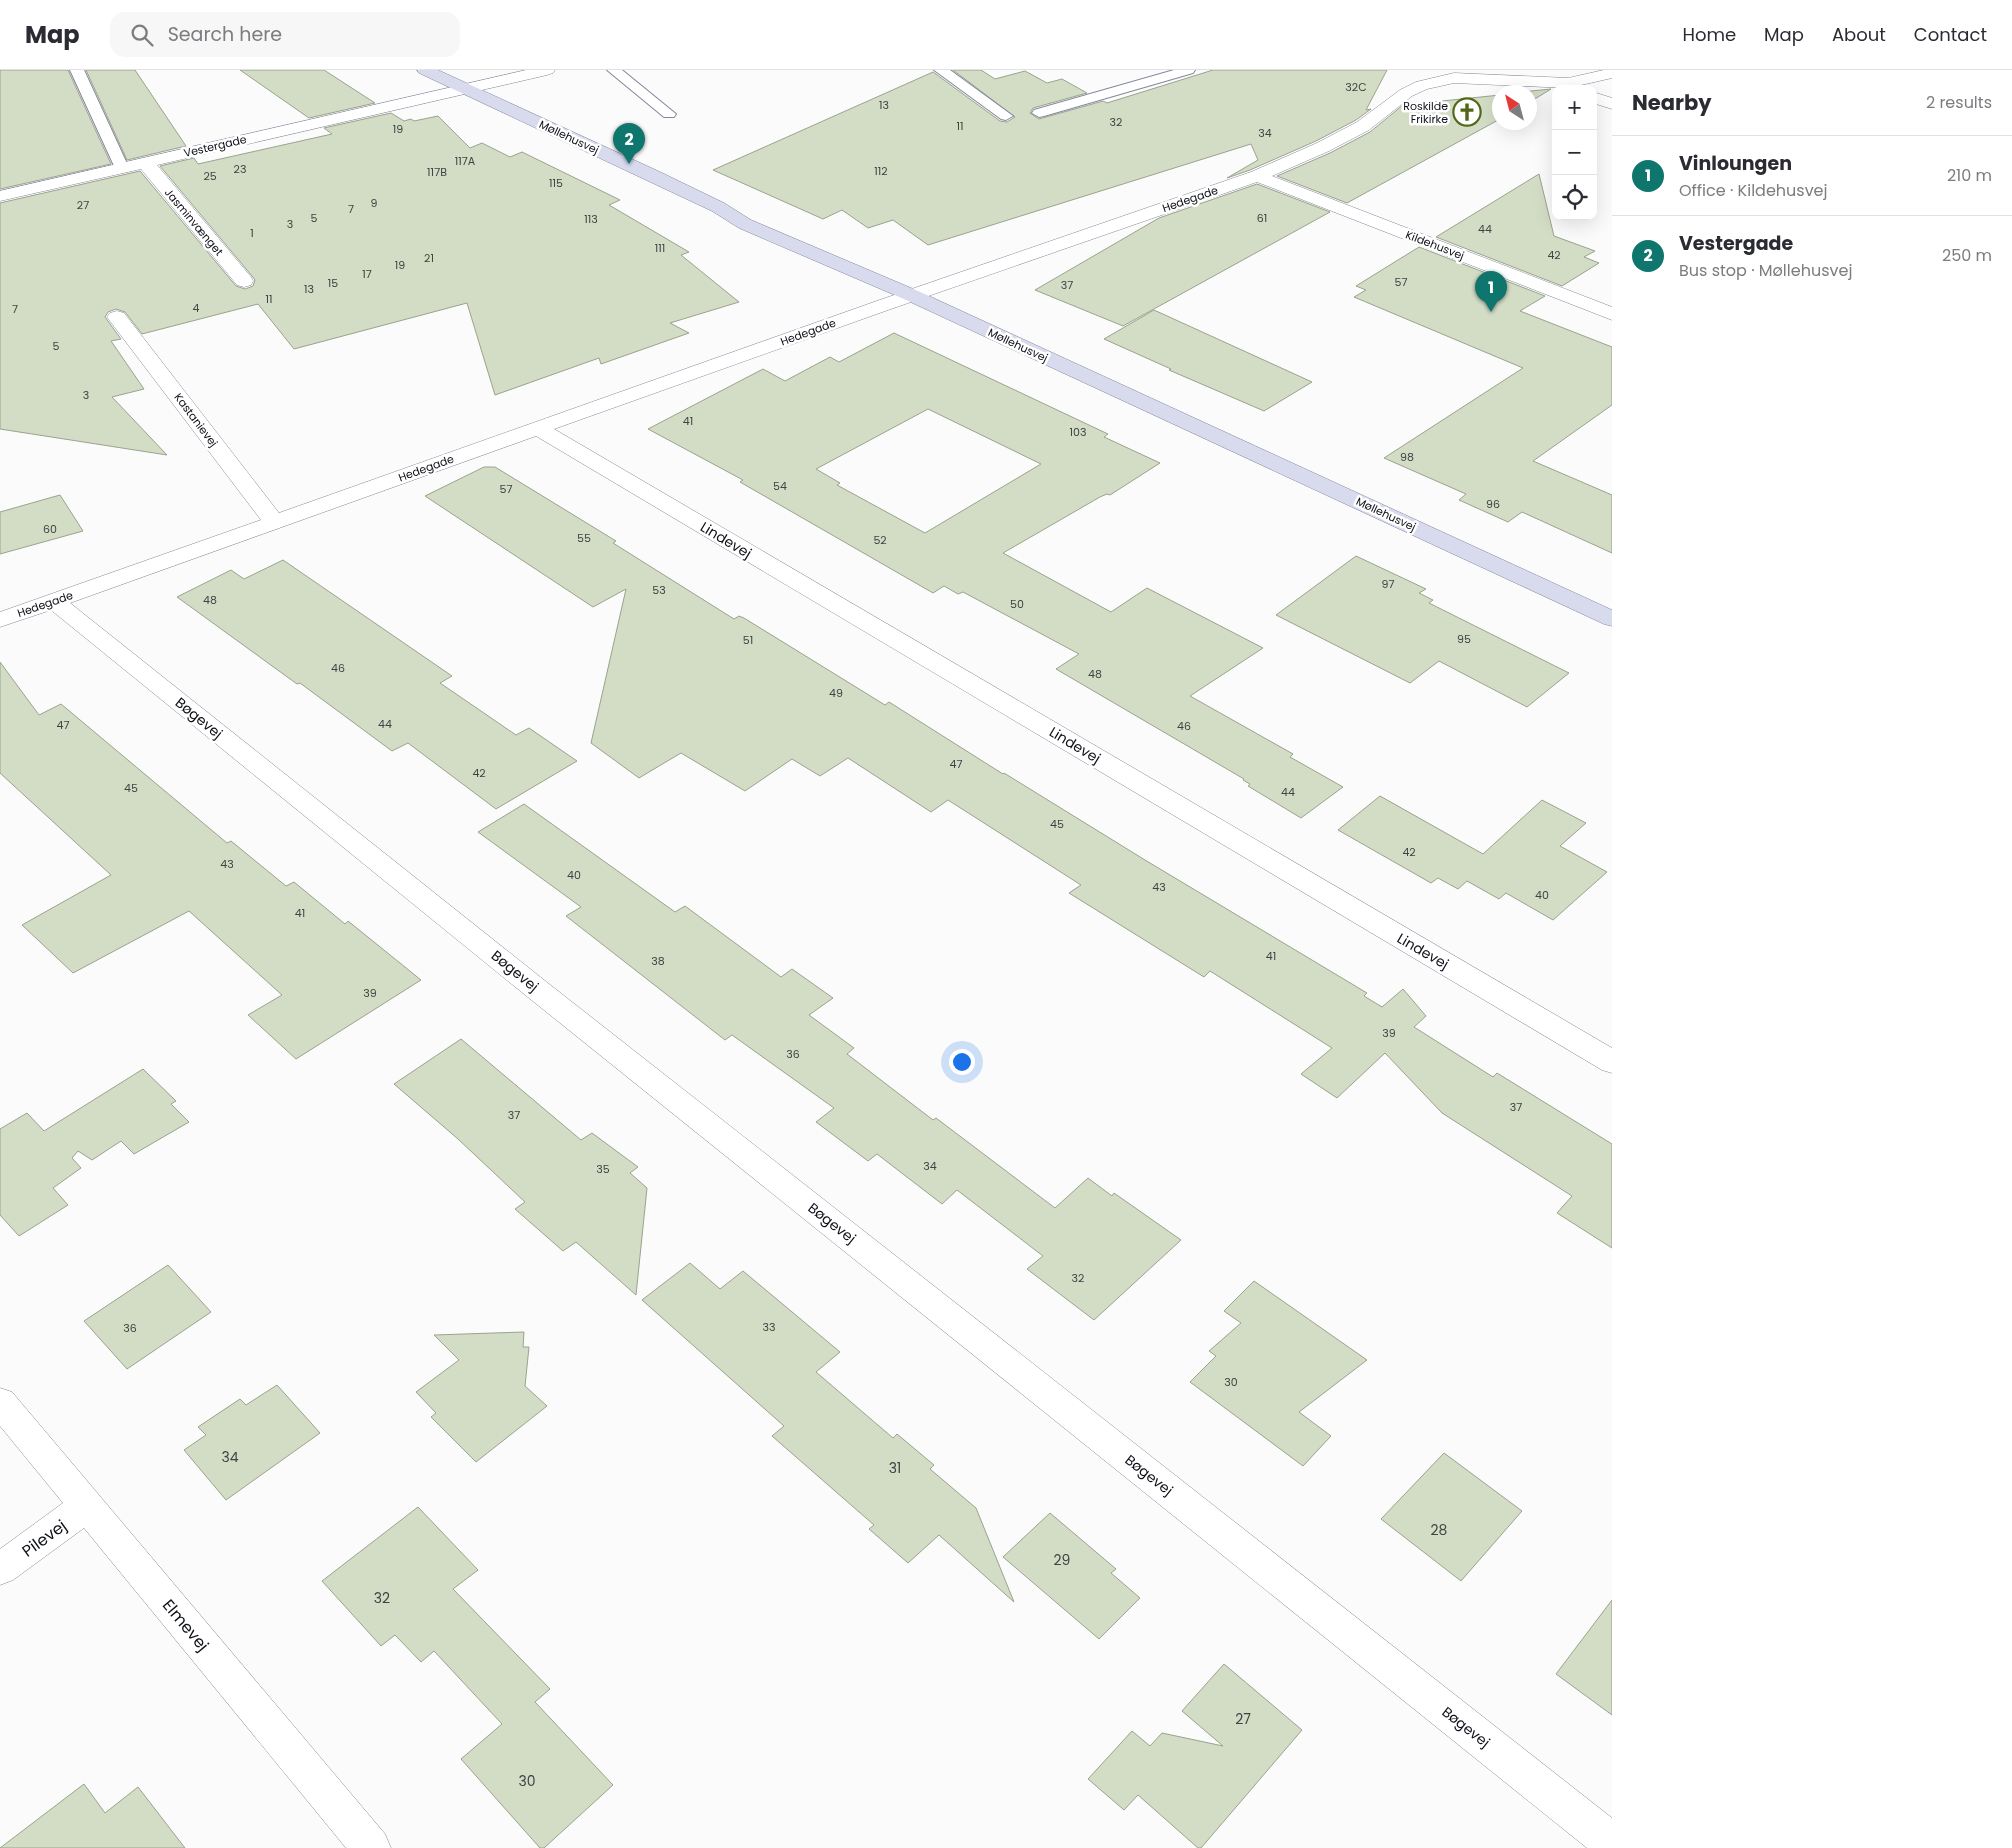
<!DOCTYPE html>
<html lang="en">
<head>
<meta charset="utf-8">
<style>
	:root { --surface:#fff; --page:#f7f7f7; --text:#2b2b33; --muted:#7c7c81; --line:#e1e1e2; --accent:#0f766e }
	body { margin:0; font-family:Poppins,sans-serif; background:var(--page); color:var(--text) }
	.controls { position:absolute; right:15px; top:15px; display:grid; overflow:hidden; border-radius:10px; box-shadow:0 5px 20px #0002 }
	.controls button { width:45px; height:45px; display:grid; place-items:center; padding:0; border:0; border-bottom:1px solid var(--line); background:var(--surface); color:var(--text); font:25px sans-serif }
	.compass { position:absolute; left:1492px; top:15px; width:45px; height:45px; border-radius:50%; background:var(--surface); box-shadow:0 5px 20px #0002; rotate:324deg }
	.you { position:absolute; left:961px; top:991px; width:18px; height:18px; margin:-12px; border:4px solid #fff; border-radius:50%; background:#1a73e8; box-shadow:0 0 0 8px #1a73e833 }
	.badge { display:grid; place-items:center; width:32px; height:32px; border-radius:50%; background:var(--accent); color:#fff; font-size:16px; font-weight:700 }
	.pin { position:absolute; translate:-50% -41px; filter:drop-shadow(0 1px 2px #0008) }
	.pin::after { content:''; position:absolute; top:26px; width:18px; height:15px; background:inherit; clip-path:polygon(0 0,100% 0,50% 100%) }
	.list { margin:0; padding:0; list-style:none }
	h2 { display:flex; justify-content:space-between; align-items:center; height:65px; margin:0; padding:0 20px; font-size:21px }
	h2 small { font-size:16px; font-weight:400; color:var(--muted) }
	.list li { display:grid; grid-template-columns:32px 1fr auto; gap:15px; align-items:center; box-sizing:border-box; height:80px; padding:0 20px; border-top:1px solid var(--line) }
	.list b { display:block; font-size:19px; white-space:nowrap }
	.list p { margin:0; font-size:16px; white-space:nowrap; color:var(--muted) }
	.list em { font-size:16px; font-style:normal; color:var(--muted) }
	.icon { flex:none; width:28px; height:28px; fill:none; stroke:currentColor; stroke-width:2; stroke-linecap:round; stroke-linejoin:round }
	.map { position:relative; flex:none; width:1612px; height:1778px; overflow:hidden }
	header { display:flex; align-items:center; gap:30px; box-sizing:border-box; height:70px; padding:0 25px; background:var(--surface); border-bottom:1px solid var(--line) }
	header strong { font-size:24px }
	nav { display:flex; gap:28px; margin-inline-start:auto; font-size:18px }
	.search { width:350px; height:45px; background:var(--page); display:flex; align-items:center; gap:12px; box-sizing:border-box; padding:0 18px; border-radius:15px; color:var(--muted); font-size:19px }
	main { display:flex }
	aside { flex:1; background:var(--surface) }
	.map>svg:first-child { display:block }
	.building { fill:#d3dcc5; stroke:#9aa38d; fill-rule:evenodd }
	.lines { fill:none; stroke-linecap:round; stroke-linejoin:round }
	.lane-casing { stroke:#83879c; stroke-width:2 }
	.street-casing { stroke:#83879c; stroke-width:1 }
	.secondary-casing { stroke:#83879c; stroke-width:1 }
	.lane { fill:#fff; fill-rule:evenodd }
	.street { fill:#fff; fill-rule:evenodd }
	.secondary { fill:#d8daee; fill-rule:evenodd }
	.labels { text-anchor:middle; stroke-width:5; stroke-linejoin:round; paint-order:stroke }
	.number-label { font-size:11px; fill:#3f4343 }
	.far-poi-label { font-size:11px; fill:#0e1018; stroke:#fff; text-anchor:end }
	.far-street-label { font-size:11px; fill:#0e1018; stroke:#fff }
	.street-label { font-size:14px; fill:#0e1018; stroke:#fff }
	.near-number-label { font-size:14px; fill:#3f4343 }
	.near-street-label { font-size:16px; fill:#0e1018; stroke:#fff }
</style>
</head>
<body>
<header>
<strong>Map</strong>
<div class="search"><svg class="icon" aria-label="search" viewBox="0 0 24 24"><circle cx="10" cy="10" r="6"/><path d="M15 15l6 6"/></svg>Search here</div>
<nav><a>Home</a><a>Map</a><a>About</a><a>Contact</a></nav>
</header>
<main>
<div class="map">
<svg width="1612" height="1778" viewBox="0 0 1612 1778">
	<rect width="100%" height="100%" fill="#fbfbfb"/>
	<!-- building -->
	<path class="building" d="M0,0H68L111,94L0,119Z
		M86,0H135L186,76L127,90Z
		M240,0H324L375,33L309,48Z
		M953,0H981L995,9L1025,1L1047,13L1062,9L1087,23L1033,38L1030,43L1039,49L1103,31L1107,33L1213,0H1387L1366,40L1371,39L1356,50L1316,71L1250,100L1227,108L1258,90L1251,74L928,175L893,150L868,158L842,140L823,149L713,100L933,2L1000,51L1007,52L1015,47Z
		M1551,19L1530,32V22H1521Z
		M1500,25V49L1347,133L1277,106L1330,83L1370,62L1403,35Z
		M391,43L404,51L411,49L414,51L438,46L470,78L482,73L510,87L522,82L620,130L609,135L689,182L681,185L739,232L670,253L689,263L601,294L599,288L495,325L467,233L294,279L258,234L142,264L125,242L116,239L108,242L105,247L121,269L111,271L144,319L112,327L167,385L0,359V133L140,101L236,216L245,219L253,216L255,210L252,206L160,96L194,88L198,94L332,64L324,58Z
		M1539,104L1554,166L1595,181L1584,187L1599,193L1562,216L1436,167Z
		M1257,114L1330,142L1123,256L1035,220L1159,148Z
		M1419,177L1545,226L1520,241L1612,277V335L1533,391L1612,425V483L1522,442L1508,452L1459,430L1466,424L1384,388L1523,298L1354,227L1366,220L1356,216Z
		M1154,240L1312,312L1264,341L1169,300L1171,299L1104,269Z
		M894,263L1108,364L1104,367L1160,393L1110,425L1107,424L1100,427L1003,483L1111,542L1147,518L1263,578L1190,626L1293,684L1290,687L1343,717L1301,748L1248,716L1250,714L1243,710L1244,709L1056,599L1079,584L963,522L958,524L944,516L933,523L740,412L743,410L648,359L763,299L785,311L830,287L839,292ZM928,339L1041,394L925,463L837,415L840,413L816,399Z
		M484,397H495L536,422L616,471L613,473L734,549L739,546L744,548L885,635L889,632L1003,704L1004,703L1145,790L1367,923L1364,926L1382,937L1403,919L1426,946L1414,957L1493,1007L1497,1003L1612,1074V1178L1557,1143L1572,1126L1442,1043L1385,983L1337,1028L1301,1004L1332,978L1210,901L1204,907L1069,823L1081,815L948,730L931,742L848,688L820,706L792,689L745,721L681,683L639,708L591,673L626,519L593,537L425,426Z
		M60,425L83,461L0,484V442Z
		M1356,486L1426,519L1419,523L1433,530L1429,533L1569,603L1527,637L1439,591L1410,613L1276,545Z
		M283,490L452,606L440,613L516,665L529,658L577,691L496,739L408,673L392,681L300,613L297,614L177,527L231,500L244,509Z
		M0,592L39,645L61,634L227,773L231,771L286,816L294,812L345,854L348,851L421,910L296,989L248,945L282,925L189,841L73,903L22,855L111,805L0,703Z
		M1380,726L1483,784L1542,730L1586,753L1560,776L1607,802L1553,850L1506,823L1499,829L1467,811L1458,819L1438,808L1431,813L1338,760Z
		M524,734L675,842L685,836L781,907L792,899L833,928L809,945L854,978L847,984L933,1050L936,1048L1055,1138L1088,1108L1112,1126L1114,1123L1181,1170L1094,1250L1027,1199L1043,1186L957,1120L942,1134L877,1084L868,1091L816,1052L834,1038L732,965L725,970L566,846L581,837L478,762Z
		M461,969L581,1070L592,1063L638,1097L630,1103L647,1118L636,1225L576,1172L563,1181L515,1139L525,1132L458,1069L394,1014Z
		M143,999L176,1031L171,1034L189,1052L134,1084L121,1071L92,1090L78,1081L72,1088L81,1098L53,1118L68,1135L19,1166L0,1145V1059L27,1043L44,1061Z
		M690,1193L720,1219L743,1201L840,1282L816,1302L893,1368L897,1364L934,1395L930,1399L976,1438L1014,1532L939,1465L908,1493L869,1459L874,1455L772,1366L784,1356L642,1230Z
		M168,1195L211,1242L127,1299L84,1251Z
		M1254,1211L1367,1290L1299,1342L1331,1366L1303,1396L1190,1312L1216,1286L1209,1281L1241,1253L1224,1241Z
		M524,1262L523,1277H529L525,1316L547,1336L476,1392L431,1347L436,1343L416,1322L459,1290L434,1265Z
		M277,1315L320,1363L226,1430L184,1380L206,1365L198,1357L240,1329L246,1335Z
		M1444,1383L1522,1441L1461,1511L1381,1449Z
		M418,1437L478,1500L453,1519L550,1619L535,1632L613,1715L544,1778H540L461,1689L502,1654L434,1581L421,1592L395,1565L381,1576L322,1511Z
		M1050,1443L1116,1499L1111,1503L1140,1528L1099,1569L1003,1487Z
		M1612,1530V1645L1556,1604Z
		M1224,1594L1302,1660L1201,1778H1198L1138,1725L1124,1740L1088,1709L1132,1661L1150,1676L1162,1663L1223,1676L1182,1641Z
		M84,1714L105,1743L138,1717L185,1778H0Z"/>
	<g class="lines">
		<!-- lane casing -->
		<g class="lane-casing">
			<path id="lane" d="M70,0H84L129,98L127,101H117L115,98Z
				M607,0H622L676,44L674,47H664Z
				M934,0H950L1013,46L1006,50L1001,49Z
				M1174,0H1195L1193,3L1044,46L1039,47L1032,43L1034,40Z"/>
		</g>
		<!-- street casing -->
		<g class="street-casing">
			<path id="street" d="M526,0H555L553,3L547,5L157,95L251,207L253,211L251,215L244,217L237,215L141,99L0,131V121Z
				M1604,0H1612V8L1568,18L1454,13L1427,19L1412,26L1369,60L1329,81L1272,106L1612,237V250L1257,112L888,240L554,359L1612,978V1003L1602,1000L536,366L70,533L544,910L1612,1748V1778H1587L524,924L51,540L0,557V542L261,450L110,251L107,247L110,243L117,241L124,243L279,443L874,232L1251,102L1317,73L1357,52L1400,20L1416,12L1454,3L1568,8Z
				M1593,22L1612,28V39L1593,33Z
				M0,1318L12,1322L385,1764L391,1778H346L84,1458L13,1510L0,1515V1479L63,1433L0,1356Z"/>
		</g>
		<!-- secondary casing -->
		<g class="secondary-casing">
			<path id="secondary" d="M417,0H438L660,102L724,133L751,150L918,221L1612,540V556L1604,554L904,229L739,158L712,141L419,3Z"/>
		</g>
		<!-- lane -->
		<use href="#lane" class="lane"/>
		<!-- street -->
		<use href="#street" class="street"/>
		<!-- secondary -->
		<use href="#secondary" class="secondary"/>
	</g>
	<!-- icons -->
	<defs>
		<g id="church-ring" transform="scale(1.4375)"><circle r="9.5" fill="#fff" stroke="#506818" stroke-width="1.5"/><path d="M-1.2-6h2.4v3.5h3.3v2.4h-3.3V6h-2.4V-.1h-3.3v-2.4h3.3Z" fill="#506818"/></g>
	</defs>
	<g fill-rule="evenodd">
		<use href="#church-ring" x="1467" y="42"/>
	</g>
	<g class="labels">
		<!-- number labels -->
		<g class="number-label">
			<text x="1356" y="21">32C</text>
			<text x="884" y="39">13</text>
			<text x="1116" y="56">32</text>
			<text x="960" y="60">11</text>
			<text x="398" y="63">19</text>
			<text x="1265" y="67">34</text>
			<text x="465" y="95">117A</text>
			<text x="240" y="103">23</text>
			<text x="881" y="105">112</text>
			<text x="437" y="106">117B</text>
			<text x="210" y="110">25</text>
			<text x="556" y="117">115</text>
			<text x="374" y="137">9</text>
			<text x="83" y="139">27</text>
			<text x="351" y="143">7</text>
			<text x="314" y="152">5</text>
			<text x="1262" y="152">61</text>
			<text x="591" y="153">113</text>
			<text x="290" y="158">3</text>
			<text x="1485" y="163">44</text>
			<text x="252" y="167">1</text>
			<text x="660" y="182">111</text>
			<text x="1554" y="189">42</text>
			<text x="429" y="192">21</text>
			<text x="400" y="199">19</text>
			<text x="367" y="208">17</text>
			<text x="1401" y="216">57</text>
			<text x="333" y="217">15</text>
			<text x="1067" y="219">37</text>
			<text x="309" y="223">13</text>
			<text x="269" y="233">11</text>
			<text x="196" y="242">4</text>
			<text x="15" y="243">7</text>
			<text x="56" y="280">5</text>
			<text x="86" y="329">3</text>
			<text x="688" y="355">41</text>
			<text x="1078" y="366">103</text>
			<text x="1407" y="391">98</text>
			<text x="780" y="420">54</text>
			<text x="506" y="423">57</text>
			<text x="1493" y="438">96</text>
			<text x="50" y="463">60</text>
			<text x="584" y="472">55</text>
			<text x="880" y="474">52</text>
			<text x="1388" y="518">97</text>
			<text x="659" y="524">53</text>
			<text x="210" y="534">48</text>
			<text x="1017" y="538">50</text>
			<text x="1464" y="573">95</text>
			<text x="748" y="574">51</text>
			<text x="338" y="602">46</text>
			<text x="1095" y="608">48</text>
			<text x="836" y="627">49</text>
			<text x="385" y="658">44</text>
			<text x="63" y="659">47</text>
			<text x="1184" y="660">46</text>
			<text x="956" y="698">47</text>
			<text x="479" y="707">42</text>
			<text x="131" y="722">45</text>
			<text x="1288" y="726">44</text>
			<text x="1057" y="758">45</text>
			<text x="1409" y="786">42</text>
			<text x="227" y="798">43</text>
			<text x="574" y="809">40</text>
			<text x="1159" y="821">43</text>
			<text x="1542" y="829">40</text>
			<text x="300" y="847">41</text>
			<text x="1271" y="890">41</text>
			<text x="658" y="895">38</text>
			<text x="370" y="927">39</text>
			<text x="1389" y="967">39</text>
			<text x="793" y="988">36</text>
			<text x="1516" y="1041">37</text>
			<text x="514" y="1049">37</text>
			<text x="930" y="1100">34</text>
			<text x="603" y="1103">35</text>
			<text x="1078" y="1212">32</text>
			<text x="769" y="1261">33</text>
			<text x="130" y="1262">36</text>
			<text x="1231" y="1316">30</text>
		</g>
		<!-- far-poi labels -->
		<g class="far-poi-label">
			<text x="1448" y="40">Roskilde<tspan x="1448" dy="13">Frikirke</tspan></text>
		</g>
		<!-- far-street labels -->
		<g class="far-street-label">
			<text transform="translate(569 67) rotate(25)" y="4">Møllehusvej</text>
			<text transform="translate(215 76) rotate(-13)" y="4">Vestergade</text>
			<text transform="translate(1190 129) rotate(-19)" y="4">Hedegade</text>
			<text transform="translate(194 152) rotate(50)" y="4">Jasminvænget</text>
			<text transform="translate(1435 175) rotate(21)" y="4">Kildehusvej</text>
			<text transform="translate(808 262) rotate(-20)" y="4">Hedegade</text>
			<text transform="translate(1018 275) rotate(25)" y="4">Møllehusvej</text>
			<text transform="translate(196 350) rotate(53)" y="4">Kastanievej</text>
			<text transform="translate(426 398) rotate(-20)" y="4">Hedegade</text>
			<text transform="translate(1386 444) rotate(25)" y="4">Møllehusvej</text>
			<text transform="translate(45 534) rotate(-19)" y="4">Hedegade</text>
		</g>
		<!-- street labels -->
		<g class="street-label">
			<text transform="translate(726 470) rotate(31)" y="5">Lindevej</text>
			<text transform="translate(199 648) rotate(39)" y="5">Bøgevej</text>
			<text transform="translate(1075 675) rotate(31)" y="5">Lindevej</text>
			<text transform="translate(1423 881) rotate(30)" y="5">Lindevej</text>
			<text transform="translate(515 901) rotate(39)" y="5">Bøgevej</text>
			<text transform="translate(832 1153) rotate(38)" y="5">Bøgevej</text>
			<text transform="translate(1149 1405) rotate(38)" y="5">Bøgevej</text>
			<text transform="translate(1466 1657) rotate(38)" y="5">Bøgevej</text>
		</g>
		<!-- near-number labels -->
		<g class="near-number-label">
			<text x="230" y="1392">34</text>
			<text x="895" y="1403">31</text>
			<text x="1439" y="1465">28</text>
			<text x="1062" y="1495">29</text>
			<text x="382" y="1533">32</text>
			<text x="1243" y="1654">27</text>
			<text x="527" y="1716">30</text>
		</g>
		<!-- near-street labels -->
		<g class="near-street-label">
			<text transform="translate(44 1468) rotate(-36)" y="6">Pilevej</text>
			<text transform="translate(186 1555) rotate(50)" y="6">Elmevej</text>
		</g>
	</g>
</svg>
<div class="controls">
<button>+</button>
<button>−</button>
<button><svg class="icon" aria-label="locate" viewBox="0 0 24 24"><circle cx="12" cy="12" r="6"/><path d="M12 2v4M12 18v4M2 12h4M18 12h4"/></svg></button>
</div>
<svg class="compass" viewBox="-18 -18 36 36"><path d="M0-13l5 13h-10z" fill="#e53935"/><path d="M0 13l5-13h-10z" fill="#7c7c81"/></svg>
<div class="you"></div>
<div class="pin badge" style="left:1491px;top:242px">1</div>
<div class="pin badge" style="left:629px;top:94px">2</div>
</div>
<aside>
<h2>Nearby<small>2 results</small></h2>
<ul class="list">
<li><span class="badge">1</span><div><b>Vinloungen</b><p>Office · Kildehusvej</p></div><em>210 m</em></li>
<li><span class="badge">2</span><div><b>Vestergade</b><p>Bus stop · Møllehusvej</p></div><em>250 m</em></li>
</ul>
</aside>
</main>
</body>
</html>
